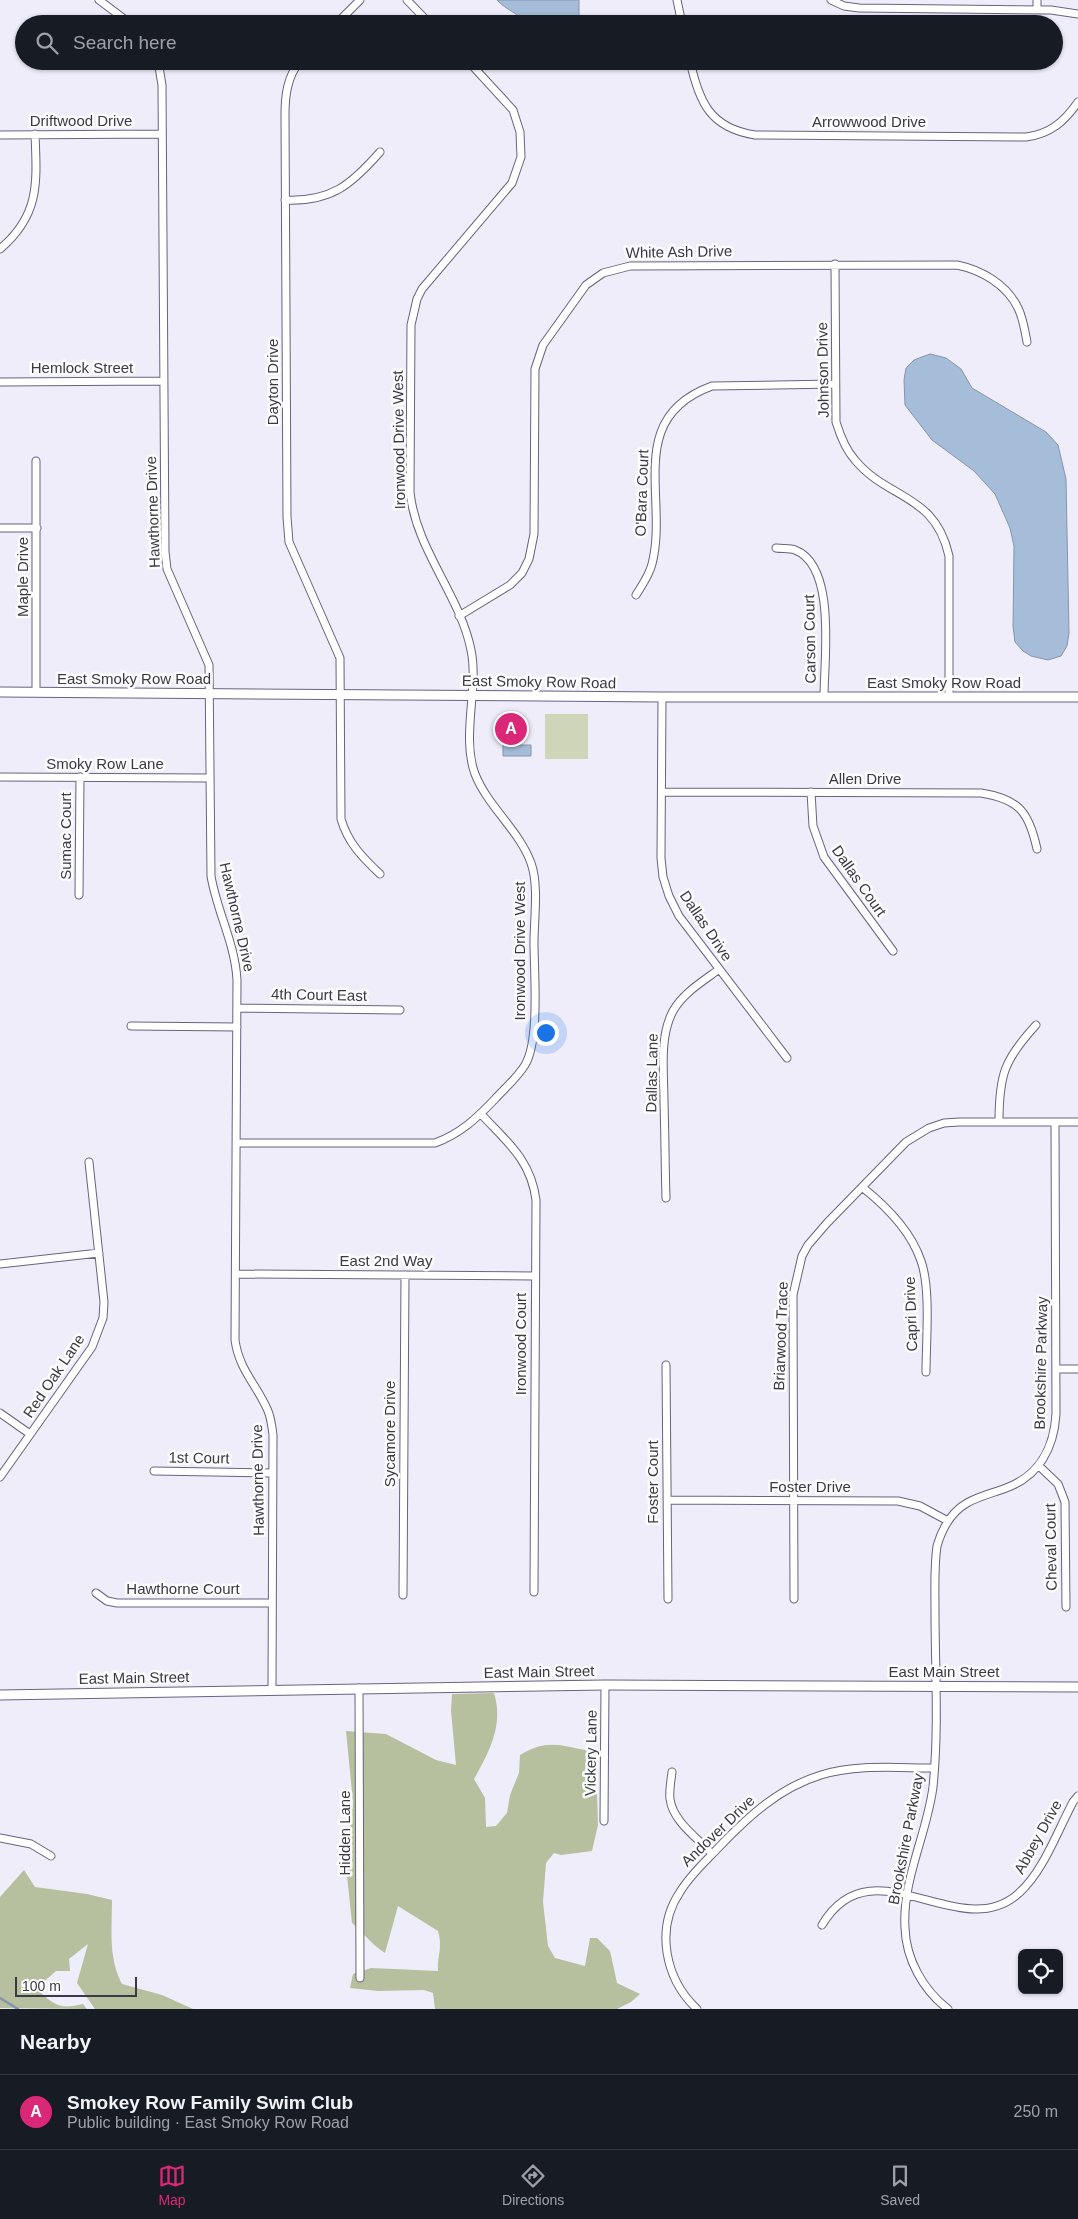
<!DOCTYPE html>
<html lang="en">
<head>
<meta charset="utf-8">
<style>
	:root { --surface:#171b24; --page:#20242c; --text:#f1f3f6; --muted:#9ea1a6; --line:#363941; --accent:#db2777 }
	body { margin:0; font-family:Arial,sans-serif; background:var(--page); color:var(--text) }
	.controls { position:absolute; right:15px; bottom:15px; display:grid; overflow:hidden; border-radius:8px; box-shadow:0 1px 4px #0004 }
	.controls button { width:45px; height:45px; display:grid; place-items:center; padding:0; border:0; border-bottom:1px solid var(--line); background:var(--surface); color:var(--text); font:25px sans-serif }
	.scale { position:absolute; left:15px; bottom:12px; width:122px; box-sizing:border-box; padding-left:5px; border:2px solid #3b3946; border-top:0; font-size:14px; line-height:18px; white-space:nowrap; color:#3b3946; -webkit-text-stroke:4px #fcfcfc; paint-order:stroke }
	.you { position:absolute; left:545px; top:1032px; width:18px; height:18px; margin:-12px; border:4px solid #fff; border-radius:50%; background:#1a73e8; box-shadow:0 0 0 8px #1a73e833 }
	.badge { display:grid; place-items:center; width:32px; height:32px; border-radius:50%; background:var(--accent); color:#fff; font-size:16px; font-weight:700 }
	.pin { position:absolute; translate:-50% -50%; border:2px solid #fff; box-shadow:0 1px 5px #0006 }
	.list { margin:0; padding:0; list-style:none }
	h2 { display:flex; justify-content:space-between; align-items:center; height:65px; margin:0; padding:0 20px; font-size:21px }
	h2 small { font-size:16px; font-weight:400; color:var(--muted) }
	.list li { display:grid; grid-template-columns:32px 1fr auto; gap:15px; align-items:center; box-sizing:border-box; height:75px; padding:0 20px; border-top:1px solid var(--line) }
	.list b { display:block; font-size:19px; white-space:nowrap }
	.list p { margin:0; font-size:16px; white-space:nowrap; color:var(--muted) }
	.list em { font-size:16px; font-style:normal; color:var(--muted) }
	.icon { flex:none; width:28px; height:28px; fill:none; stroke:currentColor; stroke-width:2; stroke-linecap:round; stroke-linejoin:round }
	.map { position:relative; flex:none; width:1078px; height:2009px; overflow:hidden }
	.search { position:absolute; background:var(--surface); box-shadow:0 1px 4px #0004; left:15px; right:15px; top:15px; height:55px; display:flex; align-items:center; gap:12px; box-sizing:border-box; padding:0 18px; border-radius:28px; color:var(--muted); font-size:19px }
	.sheet { height:140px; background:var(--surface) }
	nav { display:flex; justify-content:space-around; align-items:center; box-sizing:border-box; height:70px; border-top:1px solid var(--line); background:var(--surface); font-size:14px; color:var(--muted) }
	nav a { display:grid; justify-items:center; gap:2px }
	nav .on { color:var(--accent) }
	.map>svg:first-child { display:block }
	.green { fill:#ced5b9 }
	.forest { fill:#b6bf9e }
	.water { fill:#a5bdd9; stroke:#8595ad }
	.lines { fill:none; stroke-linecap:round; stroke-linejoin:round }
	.stream { stroke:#8595ad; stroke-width:2.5 }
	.street-casing { stroke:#68637e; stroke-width:9 }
	.secondary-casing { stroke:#68637e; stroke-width:11 }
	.street { stroke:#fff; stroke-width:7 }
	.secondary { stroke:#fff; stroke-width:9 }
	.labels { text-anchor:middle; stroke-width:5; stroke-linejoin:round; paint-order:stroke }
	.street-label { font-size:15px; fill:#3b3946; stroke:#fcfcfc }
</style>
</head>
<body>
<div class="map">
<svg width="1078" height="2009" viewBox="0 0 1078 2009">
	<rect width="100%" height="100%" fill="#efedfa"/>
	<!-- green -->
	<path class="green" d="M545,714H588V759H545Z"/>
	<!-- forest -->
	<path class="forest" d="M494,1693C504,1725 489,1752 474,1779L485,1798L486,1827L496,1826L507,1813L510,1795L519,1773L520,1755C546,1739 561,1745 589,1751L596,1761L598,1825L592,1851L561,1855L554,1853L546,1863L543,1902L548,1946L555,1958L585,1966L590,1938H597L610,1951L617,1983L640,1994L631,2002L617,2009H435L433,1993L424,1990L378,1991L350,1988L353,1974L371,1968L438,1971C437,1955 443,1948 438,1931L398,1906L385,1953C371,1944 364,1933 352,1923L346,1866L353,1802L346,1731L386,1734L436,1760L456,1765L451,1711L452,1694Z
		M24,1870L35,1887L87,1894L112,1900C112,1928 108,1958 122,1984L162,1995L193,2009H95L77,1983L88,1944L69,1959L70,1971H56L40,1985L42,1994C57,2007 63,2009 83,2004L87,2009L0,2008V1897Z"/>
	<!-- water -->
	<path class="water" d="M497,0H579V24H528C518,13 506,10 497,0Z
		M930,354L946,358L961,369L972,388L1046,432L1058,445L1066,479L1069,633L1067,646L1061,656L1048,660L1031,656L1023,651L1015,642L1013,626L1014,546L1010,528L995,494L974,471L932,440L905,405L904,380L906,368L914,360Z
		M503,745H531V756H503Z"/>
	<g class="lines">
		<!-- stream -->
		<path class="stream" d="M0,1998L18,2009"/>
		<!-- street casing -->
		<g class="street-casing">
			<path id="street" d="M99,0L131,24
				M407,0L430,24
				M677,0L682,24
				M831,0L844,6L859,8L1051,10L1078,14
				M1037,0V10
				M336,24L360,0
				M158,61L162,85L165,552L167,569L209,665L211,876C217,912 235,943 237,980L235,1340C239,1370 257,1385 268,1411C271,1418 272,1427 273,1435L272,1690
				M300,61C287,77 285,96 285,115L287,517L289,542L340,658L341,819C348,843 362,857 380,874
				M690,61C699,102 710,128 755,135L1026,137C1050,134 1064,122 1078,102
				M0,135L162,134
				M285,200C331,202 351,185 380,152
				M0,249C40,215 37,183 35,134
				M835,264L836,422C840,435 845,449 855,460C888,500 935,493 949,556V697
				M0,382L164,381
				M36,461V692
				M0,528H37
				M776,548C782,549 790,548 795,550C837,566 824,660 824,696
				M636,595C642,585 649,576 652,564C669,498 624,418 712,386L835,384
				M459,616L510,585L522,573L529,559L534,534L535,369L543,345L586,285L603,273L630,266L957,265C982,270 1007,285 1018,308C1023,318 1025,331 1027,342
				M662,697L661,858L663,877L669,896L679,916L787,1058
				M0,777L210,778
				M662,792L981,793C1019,799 1029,812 1037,849
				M811,792L813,826L824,857L893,951
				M79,895L80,777
				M237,1008L400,1010
				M131,1026L237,1027
				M481,1114C507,1142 531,1160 536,1200L534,1592
				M999,1122C999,1075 1004,1060 1036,1025
				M237,1143H435C460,1134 477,1118 495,1099C505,1088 517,1078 525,1065C540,1040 534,973 534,942C534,919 539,885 531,863C519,830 488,807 475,774C461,736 479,688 471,650C460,595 416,550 410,492L411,325L417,299L422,289L512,183L521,157L520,132L513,110L468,61
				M862,1187C886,1206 911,1231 921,1261C931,1289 926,1340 926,1372
				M666,1198C665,1166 665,1134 664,1102C664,1073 659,1037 673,1011C683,993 702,982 718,970
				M0,1264L99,1253
				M236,1274L535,1276
				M666,1365L668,1599
				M1056,1369H1078
				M0,1413L30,1434
				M1039,1466L1058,1484L1065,1502L1066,1607
				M154,1471L273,1473
				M0,1477L92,1347L103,1318L104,1302L89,1162
				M667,1500L898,1501L920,1506L948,1521
				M96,1593L107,1601L117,1603H272
				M403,1595L405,1275
				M794,1599L793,1295L802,1256L808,1245L827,1223L906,1142L929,1128L944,1123L959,1122H1078
				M359,1688L360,1978
				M672,1772C671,1781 669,1790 670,1799C673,1822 698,1838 712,1854
				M604,1821L605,1685
				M0,1838L31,1844L51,1856
				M822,1925C872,1840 960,1947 1019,1893C1043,1872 1058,1830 1073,1802L1078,1796
				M697,2009C665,1979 655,1929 680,1892C690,1875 706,1861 720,1846C749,1816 779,1788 821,1775C857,1764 897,1768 934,1768
				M948,2009C923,1990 906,1959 905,1928C902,1880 927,1834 933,1787C939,1729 935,1668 935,1610C935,1588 934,1567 937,1546C942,1529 951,1512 967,1503C979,1496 993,1493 1006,1488C1039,1476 1054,1448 1056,1414L1055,1122"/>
		</g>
		<!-- secondary casing -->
		<g class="secondary-casing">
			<path id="secondary" d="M0,692L662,697H1078
				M0,1695L605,1685L1078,1687"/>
		</g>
		<!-- street -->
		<use href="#street" class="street"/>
		<!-- secondary -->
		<use href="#secondary" class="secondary"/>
	</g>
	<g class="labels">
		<!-- street labels -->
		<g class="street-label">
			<text x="81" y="126">Driftwood Drive</text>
			<text x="869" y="127">Arrowwood Drive</text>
			<text transform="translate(679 252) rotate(-1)" y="5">White Ash Drive</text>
			<text x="82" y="373">Hemlock Street</text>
			<text transform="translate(823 370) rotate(-91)" y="5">Johnson Drive</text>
			<text transform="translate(273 382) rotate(-90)" y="5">Dayton Drive</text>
			<text transform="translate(399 440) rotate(-91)" y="5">Ironwood Drive West</text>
			<text transform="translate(642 493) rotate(-88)" y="5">O'Bara Court</text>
			<text transform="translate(153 512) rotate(-92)" y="5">Hawthorne Drive</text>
			<text transform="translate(23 577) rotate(-90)" y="5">Maple Drive</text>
			<text transform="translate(810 639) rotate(-91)" y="5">Carson Court</text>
			<text x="134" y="684">East Smoky Row Road</text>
			<text transform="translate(539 682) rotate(1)" y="5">East Smoky Row Road</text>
			<text x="944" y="688">East Smoky Row Road</text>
			<text x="105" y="769">Smoky Row Lane</text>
			<text x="865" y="784">Allen Drive</text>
			<text transform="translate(66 836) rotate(-90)" y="5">Sumac Court</text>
			<text transform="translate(859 881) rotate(55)" y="5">Dallas Court</text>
			<text transform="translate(237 917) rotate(77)" y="5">Hawthorne Drive</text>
			<text transform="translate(706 926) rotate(56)" y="5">Dallas Drive</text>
			<text transform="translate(520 951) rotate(-90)" y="5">Ironwood Drive West</text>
			<text transform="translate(319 995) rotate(1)" y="5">4th Court East</text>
			<text transform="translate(652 1073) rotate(-89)" y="5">Dallas Lane</text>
			<text x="386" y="1266">East 2nd Way</text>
			<text transform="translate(911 1314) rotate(-92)" y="5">Capri Drive</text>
			<text transform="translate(781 1336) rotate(-88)" y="5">Briarwood Trace</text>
			<text transform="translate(521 1344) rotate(-90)" y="5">Ironwood Court</text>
			<text transform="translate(1041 1363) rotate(-89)" y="5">Brookshire Parkway</text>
			<text transform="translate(54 1376) rotate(-56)" y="5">Red Oak Lane</text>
			<text transform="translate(390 1434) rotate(-90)" y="5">Sycamore Drive</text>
			<text transform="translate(199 1458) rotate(1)" y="5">1st Court</text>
			<text transform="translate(258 1480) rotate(-91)" y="5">Hawthorne Drive</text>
			<text transform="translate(653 1482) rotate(-90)" y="5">Foster Court</text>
			<text x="810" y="1492">Foster Drive</text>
			<text transform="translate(1051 1547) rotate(-91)" y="5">Cheval Court</text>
			<text x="183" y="1594">Hawthorne Court</text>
			<text transform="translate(539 1672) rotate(-1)" y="5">East Main Street</text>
			<text x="944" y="1677">East Main Street</text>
			<text transform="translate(134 1678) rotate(-1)" y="5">East Main Street</text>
			<text transform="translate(591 1753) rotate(-89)" y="5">Vickery Lane</text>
			<text transform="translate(718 1831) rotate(-44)" y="5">Andover Drive</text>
			<text transform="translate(345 1833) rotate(-90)" y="5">Hidden Lane</text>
			<text transform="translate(1038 1837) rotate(-61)" y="5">Abbey Drive</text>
			<text transform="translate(906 1839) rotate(-79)" y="5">Brookshire Parkway</text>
		</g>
	</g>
</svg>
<div class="controls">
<button><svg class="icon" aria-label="locate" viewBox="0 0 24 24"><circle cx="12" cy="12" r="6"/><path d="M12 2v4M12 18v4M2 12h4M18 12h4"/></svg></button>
</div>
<div class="scale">100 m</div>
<div class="you"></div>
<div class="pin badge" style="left:511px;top:729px">A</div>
<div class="search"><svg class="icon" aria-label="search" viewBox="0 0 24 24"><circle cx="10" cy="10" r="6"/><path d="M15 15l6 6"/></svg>Search here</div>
</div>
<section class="sheet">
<h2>Nearby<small></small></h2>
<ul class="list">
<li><span class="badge">A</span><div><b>Smokey Row Family Swim Club</b><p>Public building · East Smoky Row Road</p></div><em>250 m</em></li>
</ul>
</section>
<nav>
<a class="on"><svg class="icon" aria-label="map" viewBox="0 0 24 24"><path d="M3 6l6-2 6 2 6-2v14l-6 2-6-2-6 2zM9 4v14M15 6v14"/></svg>Map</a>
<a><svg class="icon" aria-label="directions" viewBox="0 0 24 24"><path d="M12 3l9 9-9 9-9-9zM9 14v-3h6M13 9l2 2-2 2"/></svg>Directions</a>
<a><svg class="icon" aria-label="saved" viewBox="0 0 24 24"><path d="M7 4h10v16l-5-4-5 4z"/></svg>Saved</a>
</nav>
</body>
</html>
